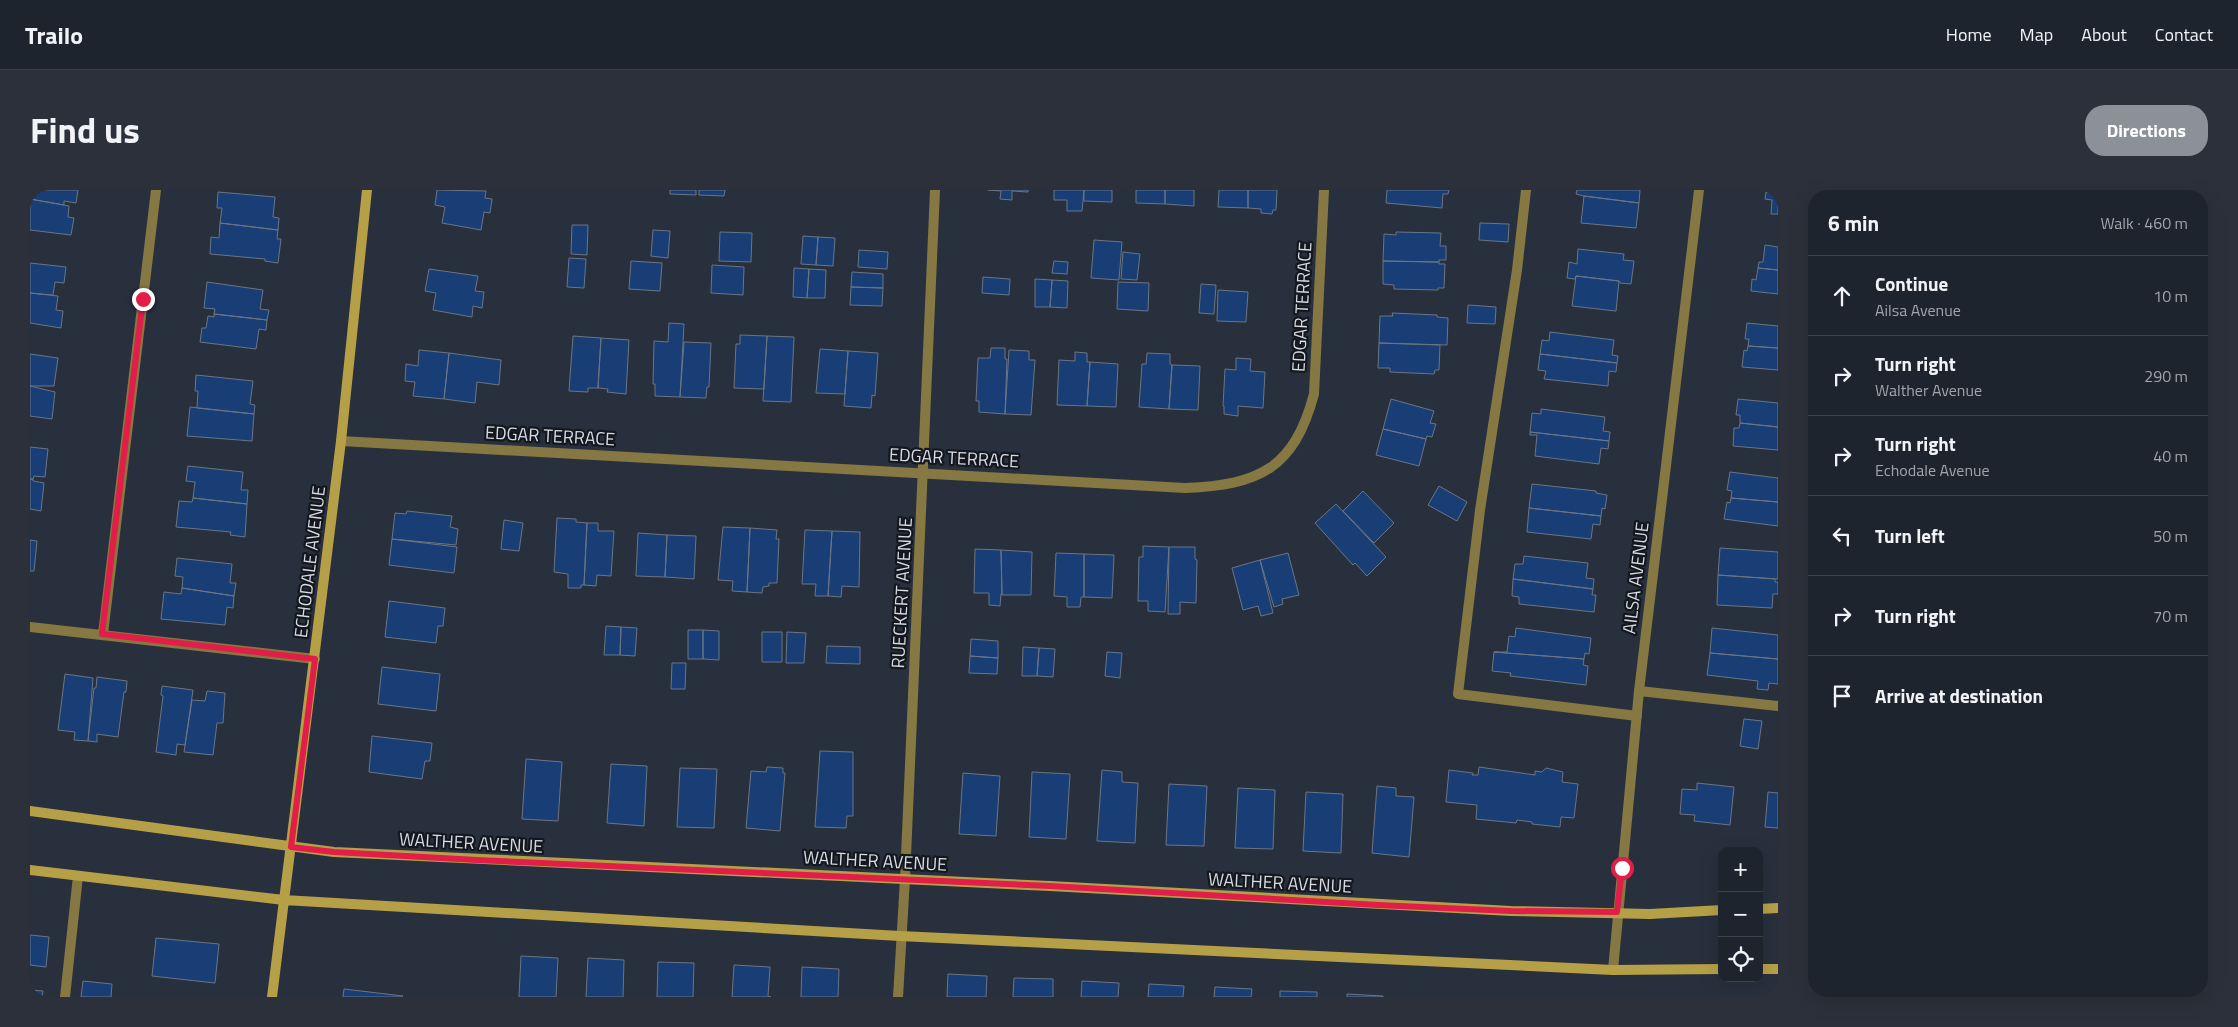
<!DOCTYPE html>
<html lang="en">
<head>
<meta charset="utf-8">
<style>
	:root { --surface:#1e242e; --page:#2b303a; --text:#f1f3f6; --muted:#a1a4aa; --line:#3c414a; --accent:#8c9099 }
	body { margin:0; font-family:"Titillium Web",sans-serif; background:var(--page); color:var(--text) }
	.controls { position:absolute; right:15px; bottom:15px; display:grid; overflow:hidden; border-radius:10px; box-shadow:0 5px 20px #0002 }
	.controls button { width:45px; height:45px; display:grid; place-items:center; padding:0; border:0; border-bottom:1px solid var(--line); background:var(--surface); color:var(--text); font:25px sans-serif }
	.stop { position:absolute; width:15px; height:15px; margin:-11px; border:4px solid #e11d48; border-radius:50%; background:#fff }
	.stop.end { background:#e11d48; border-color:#fff; box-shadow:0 1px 5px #0008 }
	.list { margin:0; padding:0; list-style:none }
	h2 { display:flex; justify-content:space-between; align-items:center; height:65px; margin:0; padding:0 20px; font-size:21px }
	h2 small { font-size:16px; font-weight:400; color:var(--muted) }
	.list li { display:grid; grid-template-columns:32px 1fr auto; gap:15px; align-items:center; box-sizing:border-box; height:80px; padding:0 20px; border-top:1px solid var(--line) }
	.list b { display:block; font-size:19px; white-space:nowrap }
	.list p { margin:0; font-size:16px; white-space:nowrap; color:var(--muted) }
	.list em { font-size:16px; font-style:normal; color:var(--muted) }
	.icon { flex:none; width:28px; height:28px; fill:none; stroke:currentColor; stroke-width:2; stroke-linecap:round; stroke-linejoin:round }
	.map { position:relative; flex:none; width:1748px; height:807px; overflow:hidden; border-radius:20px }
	header { display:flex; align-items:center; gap:30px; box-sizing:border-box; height:70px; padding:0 25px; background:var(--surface); border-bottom:1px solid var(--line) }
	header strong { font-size:24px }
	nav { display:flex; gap:28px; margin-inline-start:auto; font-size:18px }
	.intro { display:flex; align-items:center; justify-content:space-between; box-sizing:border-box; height:120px; padding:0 30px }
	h1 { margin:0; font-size:35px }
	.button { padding:12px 22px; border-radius:20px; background:var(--accent); color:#fff; font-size:18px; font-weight:700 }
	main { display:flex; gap:30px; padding:0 30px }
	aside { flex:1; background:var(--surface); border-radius:20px; box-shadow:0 5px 20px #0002 }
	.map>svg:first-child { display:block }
	.building { fill:#183e75; stroke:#6b7584 }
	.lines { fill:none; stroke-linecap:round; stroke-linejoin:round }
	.service { stroke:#867843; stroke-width:10 }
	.minor { stroke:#867843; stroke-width:10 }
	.secondary { stroke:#b6a047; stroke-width:10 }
	.route { stroke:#e11d48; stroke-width:6 }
	.labels { text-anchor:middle; stroke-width:4.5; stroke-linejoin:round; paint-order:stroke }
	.street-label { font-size:18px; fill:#d6dbe4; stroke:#14181e }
</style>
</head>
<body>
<header>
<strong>Trailo</strong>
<nav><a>Home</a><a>Map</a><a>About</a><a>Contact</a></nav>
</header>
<div class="intro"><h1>Find us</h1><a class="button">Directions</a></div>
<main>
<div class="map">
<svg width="1748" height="807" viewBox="0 0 1748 807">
	<rect width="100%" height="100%" fill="#28303d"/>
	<!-- building -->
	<path class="building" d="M0,0H48L46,13L34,11V15L0,9Z
		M407,0L456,1L455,8L462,9L460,23L454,22L451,40L412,33L415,17L405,15Z
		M640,0H666V5L640,4Z
		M669,0H695L694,6L669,5Z
		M958,0H998V2L982,1V10L970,9L971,1Z
		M1024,0H1054L1052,21H1037V10H1024Z
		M1054,0H1082V12L1054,11Z
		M1106,0H1135V14L1106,13Z
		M1135,0H1164V16L1135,14Z
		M1189,0H1218V18L1188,17Z
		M1218,0H1247L1246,20H1243L1242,24L1231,23V19L1218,18Z
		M1357,0H1419L1418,4H1413L1412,18L1356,13Z
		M1547,0H1610L1609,13L1554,6L1546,4Z
		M188,2L245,7L243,27L249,28L248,40L190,33L192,18H187Z
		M1736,2H1748V24H1741L1742,10L1735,9Z
		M1554,6L1609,13L1606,38L1551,33Z
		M0,9L39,16L38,27L44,28L41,45L0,40Z
		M190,33L248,40L247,49H251L248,73L235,71V69L180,64L181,47L189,48Z
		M1450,33L1479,34L1478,52L1449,50Z
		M542,35H558L557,65L541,64Z
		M623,40L640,41L638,68L621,66Z
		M690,42L722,43L721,72L689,71Z
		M1366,42L1411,43L1410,56H1416V70H1409V72L1353,71L1354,44L1366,45Z
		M773,46L788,47L786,75L771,74Z
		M788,47L805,48L803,76L786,75Z
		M1064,50L1092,52L1089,90L1061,88Z
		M1735,55L1748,57V80L1728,78L1729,72H1733Z
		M1548,59L1594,64L1593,70L1604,71L1601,94L1590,93L1589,91L1546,86L1545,89L1537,88L1539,72L1547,74Z
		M829,60L858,62L857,79L828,77Z
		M1093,62L1110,64L1107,90L1091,89Z
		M539,68L556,69L554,98L537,97Z
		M601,71L632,73L630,101L599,99Z
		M1024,71L1038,72L1037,84L1022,83Z
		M1353,71L1409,72V74H1415L1414,98H1408V100L1364,99V95L1353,94Z
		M0,73L36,77L34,93L25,92L23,105L0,103Z
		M682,75L714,77L713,105L681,103Z
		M764,78L779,79L777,108L763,107Z
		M1728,78L1748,80V104L1721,101L1722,89L1726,90Z
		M399,79L448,86L445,101L454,102L452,118L443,116L442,127L403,120L406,103L395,101Z
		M779,79L796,80L795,108H777Z
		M822,82L853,84V98L821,97Z
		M1546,86L1589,91L1586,121L1542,116Z
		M953,87L980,89L979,105L952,103Z
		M1005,89L1022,90L1020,117H1005Z
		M1022,90L1038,91L1037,118L1020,117Z
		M177,92L233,100L230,119L239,120L237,130L184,124L185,119L174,118Z
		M1088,92L1119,93L1118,121L1087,119Z
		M1171,94L1186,95L1184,124L1169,123Z
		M821,97L853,98L852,116L820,115Z
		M1188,100L1218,102L1216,132L1187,131Z
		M0,103L28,106L26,120L33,121L31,138L0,133Z
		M1438,115L1466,117L1465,134L1437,133Z
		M1362,123L1407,125V127L1418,128L1417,155L1349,153L1350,126H1363Z
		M184,124L237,130L236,140L229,139L226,159L170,152L172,138H176L178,126L184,127Z
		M639,133L654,134L650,207L625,206V194H623L624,151L638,152Z
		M1717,133L1748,136V158L1718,156L1719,149H1715Z
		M1520,142L1584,150L1582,165L1588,166L1587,173L1510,164L1512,150L1519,151Z
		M710,145L737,146L734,199L704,198L706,154H710Z
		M543,146L571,148L568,198H558V202L539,201Z
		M737,146L764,147L761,212L733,211Z
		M571,148L599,150L596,204L577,202L578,199L568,198Z
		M654,152L681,153L679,197H677L676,208L650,207Z
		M1349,153L1410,155L1409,180H1405L1404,184L1360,182V178H1348Z
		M1718,156L1748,158V180L1712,177L1714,160L1717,161Z
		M961,158H975V169H977L975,224L949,222V211H946L948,168H960Z
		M790,159L818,161L815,204L786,203Z
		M389,160L419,163L414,209L383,206L385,192L375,191L376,174L388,176Z
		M979,160L999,161V170H1005L1001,225L975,224Z
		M818,161L848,163L845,206L842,205L841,218L814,216Z
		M1045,162L1057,163V172H1060L1057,216L1027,215L1029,170L1045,171Z
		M419,163L471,170L469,195L447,192L445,213L414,209Z
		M1117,163L1140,164V174L1142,175L1139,219L1109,217L1112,174H1116Z
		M0,164L28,168L24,196H0Z
		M1510,164L1587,173L1586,182L1579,181L1578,196L1514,189L1516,181L1508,180Z
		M1206,168L1221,169L1220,181L1235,182L1233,218L1208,216V226L1194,224V216H1193L1195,179L1206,180Z
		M1060,172L1088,174L1086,217L1057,216Z
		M1142,175L1170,176L1168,220L1139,219Z
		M166,185L223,191L220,214L225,215L224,224L167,218L168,201H165Z
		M0,196L25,202L22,229L0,226Z
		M1361,209L1404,221L1400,233L1406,234L1402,247L1397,246L1396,249L1353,239Z
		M1708,209L1748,213V237L1710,233V225H1706Z
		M160,217L224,224L222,251L157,246Z
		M1511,219L1575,227L1573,241L1580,242L1579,251L1500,242L1502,223L1511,224Z
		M1710,233L1748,237V260L1703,256L1704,238H1709Z
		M1353,239L1396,249L1389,276L1346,265Z
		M1500,242L1579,251L1578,259L1571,258L1569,274L1505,266L1507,245H1500Z
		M0,257L18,259L15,287L4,286L3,289H0Z
		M158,276L213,282L211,300H218L217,314L163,308L165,292L156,291Z
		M1700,282L1748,288V312L1701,308L1702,301L1697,300Z
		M0,289H3V291L14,293L11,321L0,319Z
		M1502,294L1566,301V303L1577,305L1575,319L1572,318L1571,326L1499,318Z
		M1409,296L1437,312L1427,331L1398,315Z
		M1333,301L1364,333L1344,353L1313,321Z
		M163,308L217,314L215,347L200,345L201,342L146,337L149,311L162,312Z
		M1701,308L1748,312V336L1694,329L1697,312L1700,313Z
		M1306,314L1356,367L1337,386L1325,373L1323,375L1285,333Z
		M1499,318L1571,326L1570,335L1563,334L1561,349L1497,342Z
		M377,321L422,326L420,337L428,339L426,355L362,349L365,323L376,324Z
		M527,328L546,329V332L557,333L554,395H551V398H538V384L524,382Z
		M474,330L493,333L489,361L471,359Z
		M557,333H568V341H584L581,386L567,385L566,396L554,395Z
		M693,337L720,338L717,402L702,401L703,391L688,390Z
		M720,338L747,340L746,349H749L747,393H739V396L733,397L732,403L717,402Z
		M775,340L802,341L798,406H785L786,394H772Z
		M802,341L830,342L829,397L812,396L811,407L798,406Z
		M608,343L637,345L635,387L606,386Z
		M637,345L666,346L664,389L635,387Z
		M362,349L427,357L424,383L359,375Z
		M0,350L7,351L4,381H0Z
		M1113,356L1139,357L1135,422L1118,421V411H1108L1109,367H1113Z
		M1139,357H1165V369L1167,370L1166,413L1150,412V424H1138Z
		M1690,358L1748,362V389L1688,385Z
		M945,359L971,360L972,405L971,404L970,416L959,415V403H944Z
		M971,360L1002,362L1001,405H972Z
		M1026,363L1054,364V407H1051L1050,417H1037V407L1024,406Z
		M1258,363L1269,405L1252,409L1253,414L1244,417L1230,370Z
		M1054,364L1084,365L1082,408L1054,407Z
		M1494,366L1558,373L1556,388L1564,389L1563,399L1483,389L1485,374H1493Z
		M147,368L202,374L200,393H206L204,406L152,398L153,387L145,386Z
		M1230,370L1243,423L1231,426L1228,416L1213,420L1202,378Z
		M1688,385L1745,389V392H1748V404H1743L1742,418L1687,415Z
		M1483,389L1563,399L1562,405H1566L1564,422L1489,414V407L1482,406Z
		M152,398L204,406L203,418L197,417L195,435L131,429L134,402L151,404Z
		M359,411L415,418L413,436H408L406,453L355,447Z
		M576,436L591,437L590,465H574Z
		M591,437L607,438L605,466L590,465Z
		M1486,438L1561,448L1559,464L1555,463L1554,469L1464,462H1477L1479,446L1485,447Z
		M1682,438L1748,445V469L1680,463Z
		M658,440H673V469H658Z
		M673,440L689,441V470L673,469Z
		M732,442H752V472H732Z
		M757,442L776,443L774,473H756Z
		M941,449L968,451V468L940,466Z
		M797,456L830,457V474L796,473Z
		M993,457L1009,458L1007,486H992Z
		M1009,458L1025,459L1023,487L1007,486Z
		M1077,462L1092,463L1090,488L1075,486Z
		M1464,462L1554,469L1553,475L1558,476L1556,495L1480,486L1481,483L1462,481Z
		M1680,463L1748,469V494L1739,493L1738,500L1727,499L1728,491L1677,485Z
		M940,466L968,468L967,484L939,483Z
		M642,473H656L655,499H641Z
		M352,477L410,484L406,521L348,514Z
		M35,484L63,488L58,551L44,550L45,542L28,540Z
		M67,487L97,491L96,502H94L88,547L67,544V552L58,551L64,498H66Z
		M132,496L163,500L155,555L147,554L146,565L126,562L133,506L131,505Z
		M177,501L195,503L193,533H187L183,565L154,562L162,510L175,511Z
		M1714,529L1732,531L1728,559L1710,556Z
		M342,546L402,553L400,571H395L392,589L339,582Z
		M790,561L823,562V626H817L816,638L785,637Z
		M496,569L532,572L528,631L492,629Z
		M581,574L617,576L614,636L577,633Z
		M737,577L753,578V583H755L750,641L716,638L721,581L736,582Z
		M1449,577L1505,585V581L1512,582L1516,578L1533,582L1532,592L1548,594L1544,628L1531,627L1530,637L1502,634V632L1487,630L1486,633L1446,629L1447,615L1416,612L1419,580L1443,583L1442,585H1448Z
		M650,578L687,579L684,638L647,637Z
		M1072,580L1092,582V592L1108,593L1105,653L1067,651Z
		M1002,582L1040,584L1036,649L999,647Z
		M933,583L970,586L966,646L929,644Z
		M1667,593L1704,597L1700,635L1664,631L1665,625L1650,624L1652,599L1667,600Z
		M1139,594L1177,596L1174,656L1136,655Z
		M1347,596L1366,598V606L1384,607L1379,667L1342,663Z
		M1208,598L1245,600L1243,659L1205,658Z
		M1276,602L1313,604L1311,663L1273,661Z
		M1738,602L1748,603V638L1735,637Z
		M0,745L19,747L16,777L0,775Z
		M126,748L189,754L185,793L122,786Z
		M491,766L528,768L526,807H489Z
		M558,768L594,770L593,807H556Z
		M628,772L664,773L663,807H627Z
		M704,775L740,777L738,806L741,807H702Z
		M772,777L809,779L808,807H771Z
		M918,784L957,786L956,807H917Z
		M984,788L1023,789V807H983Z
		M53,791L82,794L81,807H51Z
		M1052,791L1089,793L1088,807H1051Z
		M1119,794L1154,796L1153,807H1118Z
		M1185,797L1222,799L1221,807H1184Z
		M314,799L373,806L372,807H313Z
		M0,800L13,801L12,807H0Z
		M1250,801L1287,802V807H1250Z
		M1317,804L1353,806V807H1317Z"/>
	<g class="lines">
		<!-- service -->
		<path class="service" d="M1496,0L1487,80L1450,320L1428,504L1607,526
			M0,437L285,469
			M73,444L126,0
			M1609,501L1748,516
			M35,807L48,686"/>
		<!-- minor -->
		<path class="minor" d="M311,251L1155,298C1229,295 1264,279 1284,204L1294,0
			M1583,780L1609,501L1669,0
			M868,807L875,689L905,0"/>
		<!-- secondary -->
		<path class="secondary" d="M0,621L304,662L1020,696L1481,721L1620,724L1692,720
			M0,680L254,710L870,746L1583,780L1692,779
			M1729,719L1748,718
			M1729,779H1748
			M242,807L311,251L337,0"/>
	</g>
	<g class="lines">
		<!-- route -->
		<path class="route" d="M113,109L72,444L285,469L261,657L304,662L447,670L1020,696L1348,715L1481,721L1587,722L1592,678"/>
	</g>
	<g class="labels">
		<!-- street labels -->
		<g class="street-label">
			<text transform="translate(1272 117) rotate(-87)" y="6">EDGAR TERRACE</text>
			<text transform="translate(520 246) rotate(3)" y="6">EDGAR TERRACE</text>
			<text transform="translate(924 268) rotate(3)" y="6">EDGAR TERRACE</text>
			<text transform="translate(280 372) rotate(-83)" y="6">ECHODALE AVENUE</text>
			<text transform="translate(1606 388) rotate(-83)" y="6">AILSA AVENUE</text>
			<text transform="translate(872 403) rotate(-87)" y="6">RUECKERT AVENUE</text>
			<text transform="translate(441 653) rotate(3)" y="6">WALTHER AVENUE</text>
			<text transform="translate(845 671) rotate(3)" y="6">WALTHER AVENUE</text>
			<text transform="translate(1250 693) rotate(3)" y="6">WALTHER AVENUE</text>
		</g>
	</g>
</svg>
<div class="controls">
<button>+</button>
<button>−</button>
<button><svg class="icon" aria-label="locate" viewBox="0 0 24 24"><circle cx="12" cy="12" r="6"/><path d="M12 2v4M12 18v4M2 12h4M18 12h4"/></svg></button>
</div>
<div class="stop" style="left:1592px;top:678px"></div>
<div class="stop end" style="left:113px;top:109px"></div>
</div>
<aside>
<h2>6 min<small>Walk · 460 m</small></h2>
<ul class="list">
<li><svg class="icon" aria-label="ahead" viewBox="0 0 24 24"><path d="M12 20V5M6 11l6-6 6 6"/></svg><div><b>Continue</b><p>Ailsa Avenue</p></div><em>10 m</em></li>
<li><svg class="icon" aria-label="right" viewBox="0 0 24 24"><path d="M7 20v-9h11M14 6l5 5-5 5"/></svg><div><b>Turn right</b><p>Walther Avenue</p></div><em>290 m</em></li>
<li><svg class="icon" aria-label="right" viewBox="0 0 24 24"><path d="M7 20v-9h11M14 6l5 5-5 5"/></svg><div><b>Turn right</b><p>Echodale Avenue</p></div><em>40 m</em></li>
<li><svg class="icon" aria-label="left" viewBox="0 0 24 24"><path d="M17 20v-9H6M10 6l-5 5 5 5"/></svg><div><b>Turn left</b></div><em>50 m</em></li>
<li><svg class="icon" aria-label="right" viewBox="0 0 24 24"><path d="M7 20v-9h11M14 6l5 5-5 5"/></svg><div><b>Turn right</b></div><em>70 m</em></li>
<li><svg class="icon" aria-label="arrive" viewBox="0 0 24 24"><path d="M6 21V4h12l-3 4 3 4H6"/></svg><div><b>Arrive at destination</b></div></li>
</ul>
</aside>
</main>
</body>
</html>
